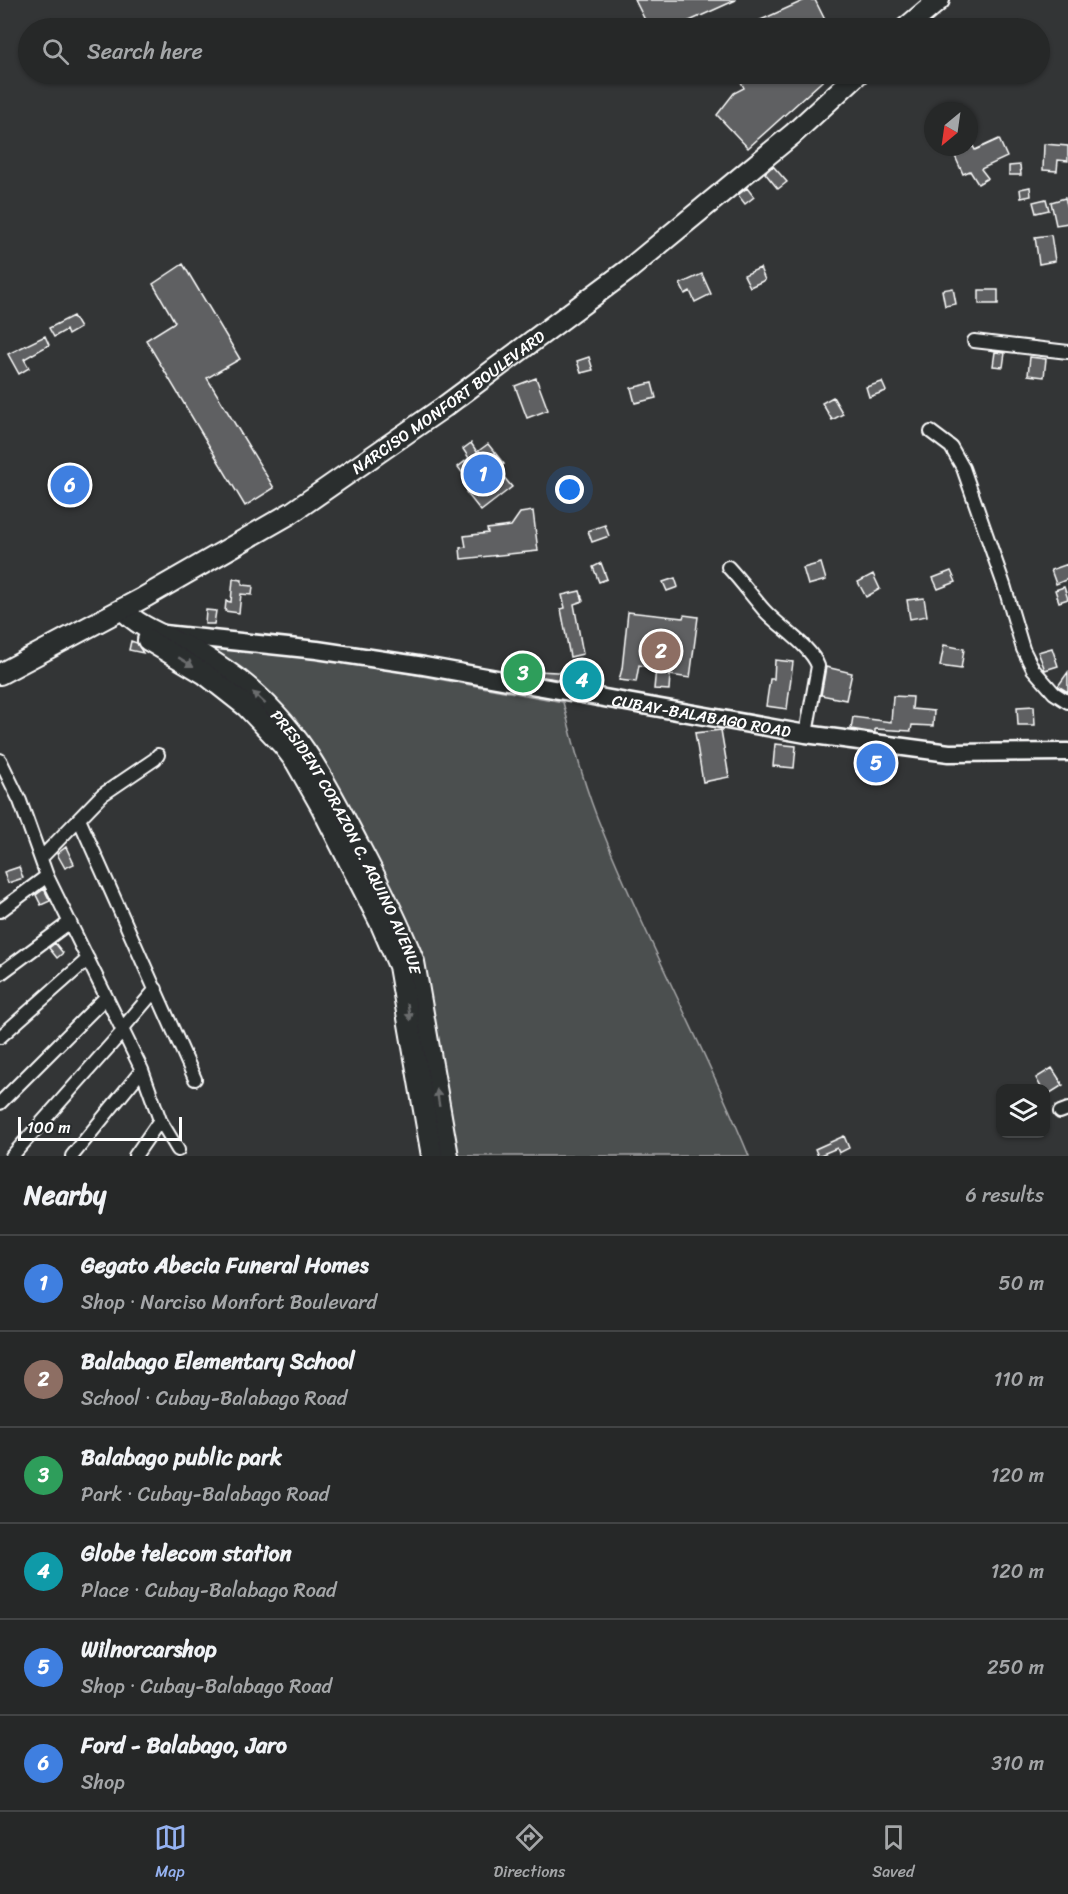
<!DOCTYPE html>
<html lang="en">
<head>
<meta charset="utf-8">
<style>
	:root { --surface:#262828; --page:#323434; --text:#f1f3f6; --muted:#a4a6a8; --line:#424445; --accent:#95b2f1 }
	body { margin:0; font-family:Sriracha,sans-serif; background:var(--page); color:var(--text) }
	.controls { position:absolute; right:18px; bottom:18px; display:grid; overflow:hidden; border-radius:12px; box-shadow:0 2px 4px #0004 }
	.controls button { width:54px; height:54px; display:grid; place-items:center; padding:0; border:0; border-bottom:2px solid var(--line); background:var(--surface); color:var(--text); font:30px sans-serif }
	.compass { position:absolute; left:924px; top:102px; width:54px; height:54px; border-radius:50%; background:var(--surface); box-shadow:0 2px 4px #0004; rotate:209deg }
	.scale { position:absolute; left:18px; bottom:15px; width:164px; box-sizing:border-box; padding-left:6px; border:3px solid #fff; border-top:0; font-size:16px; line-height:21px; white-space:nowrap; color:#fff; -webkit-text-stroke:4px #2a2d2e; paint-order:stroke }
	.you { position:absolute; left:570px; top:490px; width:21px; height:21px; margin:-15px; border:4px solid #fff; border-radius:50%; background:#1a73e8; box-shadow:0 0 0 9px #1a73e833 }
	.badge { display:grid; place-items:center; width:39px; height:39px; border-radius:50%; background:var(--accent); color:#fff; font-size:20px; font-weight:700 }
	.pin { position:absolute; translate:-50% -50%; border:3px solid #fff; box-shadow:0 2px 6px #0006 }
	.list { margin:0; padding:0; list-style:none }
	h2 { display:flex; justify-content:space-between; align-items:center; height:78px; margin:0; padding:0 24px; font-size:26px }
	h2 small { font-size:20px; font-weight:400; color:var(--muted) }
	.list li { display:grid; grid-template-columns:39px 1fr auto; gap:18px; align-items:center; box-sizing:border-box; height:96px; padding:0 24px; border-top:2px solid var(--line) }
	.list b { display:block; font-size:22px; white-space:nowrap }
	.list p { margin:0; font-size:20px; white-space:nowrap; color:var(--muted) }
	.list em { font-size:20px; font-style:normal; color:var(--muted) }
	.icon { flex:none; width:33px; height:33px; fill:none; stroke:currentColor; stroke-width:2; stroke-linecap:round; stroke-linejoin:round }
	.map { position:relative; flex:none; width:1068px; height:1156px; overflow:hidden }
	.search { position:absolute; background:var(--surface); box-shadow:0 2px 4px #0004; left:18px; right:18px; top:18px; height:66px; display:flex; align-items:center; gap:15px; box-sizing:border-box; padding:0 21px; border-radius:33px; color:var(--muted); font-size:22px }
	.sheet { height:654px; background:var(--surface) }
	nav { display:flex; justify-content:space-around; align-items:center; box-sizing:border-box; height:84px; border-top:2px solid var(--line); background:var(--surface); font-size:16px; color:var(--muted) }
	nav a { display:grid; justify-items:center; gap:3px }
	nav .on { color:var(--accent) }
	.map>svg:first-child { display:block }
	.green { fill:#4c4f50; stroke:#a6a7a8; stroke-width:1.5 }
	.building { fill:#5f6162; stroke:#fff; stroke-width:1.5 }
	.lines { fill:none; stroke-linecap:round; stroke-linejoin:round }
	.minor-casing { stroke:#fff; stroke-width:16 }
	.secondary-casing { stroke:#fff; stroke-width:21 }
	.primary-casing { stroke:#fff; stroke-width:24 }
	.minor { stroke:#2a2d2e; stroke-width:12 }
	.secondary { stroke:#2a2d2e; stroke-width:16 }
	.primary { stroke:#2a2d2e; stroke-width:20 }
	.oneway { fill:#6a6c6d }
	.labels { text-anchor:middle; stroke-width:5; stroke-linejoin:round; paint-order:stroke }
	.street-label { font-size:16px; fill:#fff; stroke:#2a2d2e }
</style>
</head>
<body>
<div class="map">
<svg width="1068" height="1156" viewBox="0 0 1068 1156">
	<rect width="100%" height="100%" fill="#333536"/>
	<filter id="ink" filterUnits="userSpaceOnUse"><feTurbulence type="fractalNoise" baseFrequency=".0167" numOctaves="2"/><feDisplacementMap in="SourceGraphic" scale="12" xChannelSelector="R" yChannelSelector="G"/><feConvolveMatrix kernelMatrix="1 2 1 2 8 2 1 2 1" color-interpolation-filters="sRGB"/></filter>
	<g filter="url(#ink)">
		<!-- green -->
		<path class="green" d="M192,640L384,669L563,702C574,746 585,790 603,832C647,942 704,1046 749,1156H457L390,889Z"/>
		<!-- building -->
		<path class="building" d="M635,0H736L674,28H649Z
			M805,0H815L829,28H743Z
			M737,74H830L748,148L717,115L734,93L744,88Z
			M999,139L1007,157L981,169L988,178L978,184L970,171L963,174L954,154L973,146L975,150Z
			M1044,144L1068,146V161L1058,160L1057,171L1043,170Z
			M1020,165L1021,175H1009V166Z
			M773,166L787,182L778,189L765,173Z
			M1030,187L1031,196L1021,198L1020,189Z
			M747,188L754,197L745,204L738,195Z
			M1065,198L1068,208V223L1056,225L1051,202Z
			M1046,199L1049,210L1036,213L1033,202Z
			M1051,235L1055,261L1039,264L1035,237Z
			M183,264L240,359L207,378L274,488L245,506L146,340L175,322L153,284Z
			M760,268L765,280L750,287L744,275Z
			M702,274L711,294L695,302L690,291L685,294L680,284Z
			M953,288L956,304L945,306L942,290Z
			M979,290H998V304H979Z
			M73,316L80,328L68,335L66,330L54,337L49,328Z
			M45,336L49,345L24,359L29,368L19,374L8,354Z
			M995,352L1005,353L1003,367L993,366Z
			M589,357L593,370L581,373L577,361Z
			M1030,357L1046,359L1044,377L1028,375Z
			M536,378L548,410L527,418L515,386Z
			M882,382L886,391L869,397L866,387Z
			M652,383L656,398L635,403L631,388Z
			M833,397L843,414L832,420L822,403Z
			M471,443L477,452L488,444L504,464L497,469L512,487L481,511L466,492L473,487L458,467L469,458L463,449Z
			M533,511L538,551L461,559L460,548L466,547L464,536L488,533L487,529L511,526L520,513Z
			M605,525L609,536L592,542L588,531Z
			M601,563L607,579L599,582L593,567Z
			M821,563L826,580L808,585L803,568Z
			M1068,564V579L1056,584L1051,570Z
			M951,571L956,582L938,589L933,578Z
			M873,574L880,589L866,597L858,582Z
			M675,578L678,587L667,591L663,582Z
			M233,579L242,580V585L253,586L252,595L241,594L239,613L225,611L226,601L231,602Z
			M1064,587L1068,599L1059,602L1055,590Z
			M580,591L583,601L574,604L583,654L570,657L561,609L565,608L562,595Z
			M924,598L927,616L910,619L907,600Z
			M206,610L216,611L214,624H205Z
			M628,612L683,618L684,615L698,617L690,678L670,675L669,690L654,689L656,668L639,665L636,682L619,680L622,669Z
			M131,641L137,643L143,653L129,650Z
			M944,645L964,649L961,669L940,666Z
			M1052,648L1058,666L1045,670L1038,652Z
			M775,660L793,662L787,709L766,706L770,679H774Z
			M826,667L852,673L846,700L821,695Z
			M537,671L597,674L596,686L538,676Z
			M1068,672V692L1058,686Z
			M893,696L913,697L912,709L934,711L933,726L912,725L911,731L875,729V733L851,729L853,717L891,722Z
			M1034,706L1035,725H1018L1017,707Z
			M721,730L729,777L703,782L695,733Z
			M775,744L796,746L794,768L773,766Z
			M66,847L74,864L65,868L57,854Z
			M19,867L23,878L8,883L4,872Z
			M44,889L50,901L41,905L36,895Z
			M55,943L63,953L57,958L49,948Z
			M1052,1068L1063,1085L1047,1095L1046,1089H1042L1036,1078Z
			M844,1136L849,1148L839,1153L837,1148L818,1156L815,1149Z"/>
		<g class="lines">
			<!-- minor casing -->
			<g class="minor-casing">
				<path id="minor" d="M974,341L1068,352
					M931,432L951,447L963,468L1004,585L1023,649L1033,669L1054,693L1068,702
					M728,567C741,581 752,596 764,610C779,627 811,646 818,666L806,734
					M0,760L20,801L47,876L142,1070L160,1120L178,1150
					M79,819L195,1079
					M41,858L102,795L155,759L158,755
					M0,911L47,876
					M0,974L70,922
					M122,1029L156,989
					M0,1037L88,959
					M0,1103L106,997
					M1060,1112L1068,1109
					M12,1156L123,1031
					M72,1156L142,1070
					M135,1156L160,1120"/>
			</g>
			<!-- secondary casing -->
			<g class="secondary-casing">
				<g id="secondary">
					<path id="s1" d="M164,634L317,650L424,666L806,734L949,753L1068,752"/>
				</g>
			</g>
			<!-- primary casing -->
			<g class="primary-casing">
				<g id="primary">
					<path d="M906,28L939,0"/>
					<path id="s2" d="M123,609C136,627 173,639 193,650C210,659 224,669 239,680C298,726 325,781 359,846C379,884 398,922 414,962L448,1156"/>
					<path d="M148,640L205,674L247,707L283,745L296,762L321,806L381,924L399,966L432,1156"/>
					<path id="s3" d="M0,674L143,598L291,513L444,407L628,270L793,134L858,74"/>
				</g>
			</g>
			<!-- minor -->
			<use href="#minor" class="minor"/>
			<!-- secondary -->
			<use href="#secondary" class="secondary"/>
			<!-- primary -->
			<use href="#primary" class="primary"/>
		</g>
		<!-- one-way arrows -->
		<defs><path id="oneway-solid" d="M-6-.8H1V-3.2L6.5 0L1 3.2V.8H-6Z" transform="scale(1.5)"/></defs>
		<g class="oneway">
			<use href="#oneway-solid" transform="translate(186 662) rotate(31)"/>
			<use href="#oneway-solid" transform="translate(259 698) rotate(-137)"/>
			<use href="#oneway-solid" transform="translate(409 1012) rotate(80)"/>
			<use href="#oneway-solid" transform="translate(438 1098) rotate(-99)"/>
		</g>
	</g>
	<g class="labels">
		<!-- street labels -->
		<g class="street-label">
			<text dy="6" stroke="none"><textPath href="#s3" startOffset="525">NARCISO MONFORT BOULEVARD</textPath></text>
			<text dy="6" stroke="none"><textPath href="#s1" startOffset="544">CUBAY-BALABAGO ROAD</textPath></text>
			<text dy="6" stroke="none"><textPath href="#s2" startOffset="334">PRESIDENT CORAZON C. AQUINO AVENUE</textPath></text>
		</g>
	</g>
</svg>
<div class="controls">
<button><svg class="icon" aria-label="layers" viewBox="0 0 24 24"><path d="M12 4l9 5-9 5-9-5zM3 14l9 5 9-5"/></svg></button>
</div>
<svg class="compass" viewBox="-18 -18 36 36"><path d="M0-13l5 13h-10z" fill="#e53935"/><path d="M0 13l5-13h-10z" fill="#a4a6a8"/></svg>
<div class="scale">100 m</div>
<div class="you"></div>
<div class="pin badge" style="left:483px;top:474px;background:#3f7fe0">1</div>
<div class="pin badge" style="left:661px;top:651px;background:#8d6e63">2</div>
<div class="pin badge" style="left:523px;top:673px;background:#2e9e5b">3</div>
<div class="pin badge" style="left:582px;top:680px;background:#0f9aa8">4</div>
<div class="pin badge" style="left:876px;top:763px;background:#3f7fe0">5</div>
<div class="pin badge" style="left:70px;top:485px;background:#3f7fe0">6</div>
<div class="search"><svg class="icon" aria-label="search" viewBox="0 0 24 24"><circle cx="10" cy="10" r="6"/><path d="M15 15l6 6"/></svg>Search here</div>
</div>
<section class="sheet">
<h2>Nearby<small>6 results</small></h2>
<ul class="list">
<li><span class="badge" style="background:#3f7fe0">1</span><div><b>Gegato Abecia Funeral Homes</b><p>Shop · Narciso Monfort Boulevard</p></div><em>50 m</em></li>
<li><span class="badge" style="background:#8d6e63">2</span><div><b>Balabago Elementary School</b><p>School · Cubay-Balabago Road</p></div><em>110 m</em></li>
<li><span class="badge" style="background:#2e9e5b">3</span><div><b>Balabago public park</b><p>Park · Cubay-Balabago Road</p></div><em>120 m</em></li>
<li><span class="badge" style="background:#0f9aa8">4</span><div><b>Globe telecom station</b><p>Place · Cubay-Balabago Road</p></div><em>120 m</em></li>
<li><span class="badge" style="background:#3f7fe0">5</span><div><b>Wilnorcarshop</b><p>Shop · Cubay-Balabago Road</p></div><em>250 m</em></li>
<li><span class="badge" style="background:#3f7fe0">6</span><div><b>Ford - Balabago, Jaro</b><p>Shop</p></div><em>310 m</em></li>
</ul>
</section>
<nav>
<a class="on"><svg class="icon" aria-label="map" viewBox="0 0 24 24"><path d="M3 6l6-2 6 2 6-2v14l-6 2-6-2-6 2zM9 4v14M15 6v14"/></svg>Map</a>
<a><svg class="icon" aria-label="directions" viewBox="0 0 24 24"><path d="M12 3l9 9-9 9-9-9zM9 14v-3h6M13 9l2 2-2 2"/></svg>Directions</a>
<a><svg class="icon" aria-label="saved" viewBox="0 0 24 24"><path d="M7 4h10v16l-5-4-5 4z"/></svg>Saved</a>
</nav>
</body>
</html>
